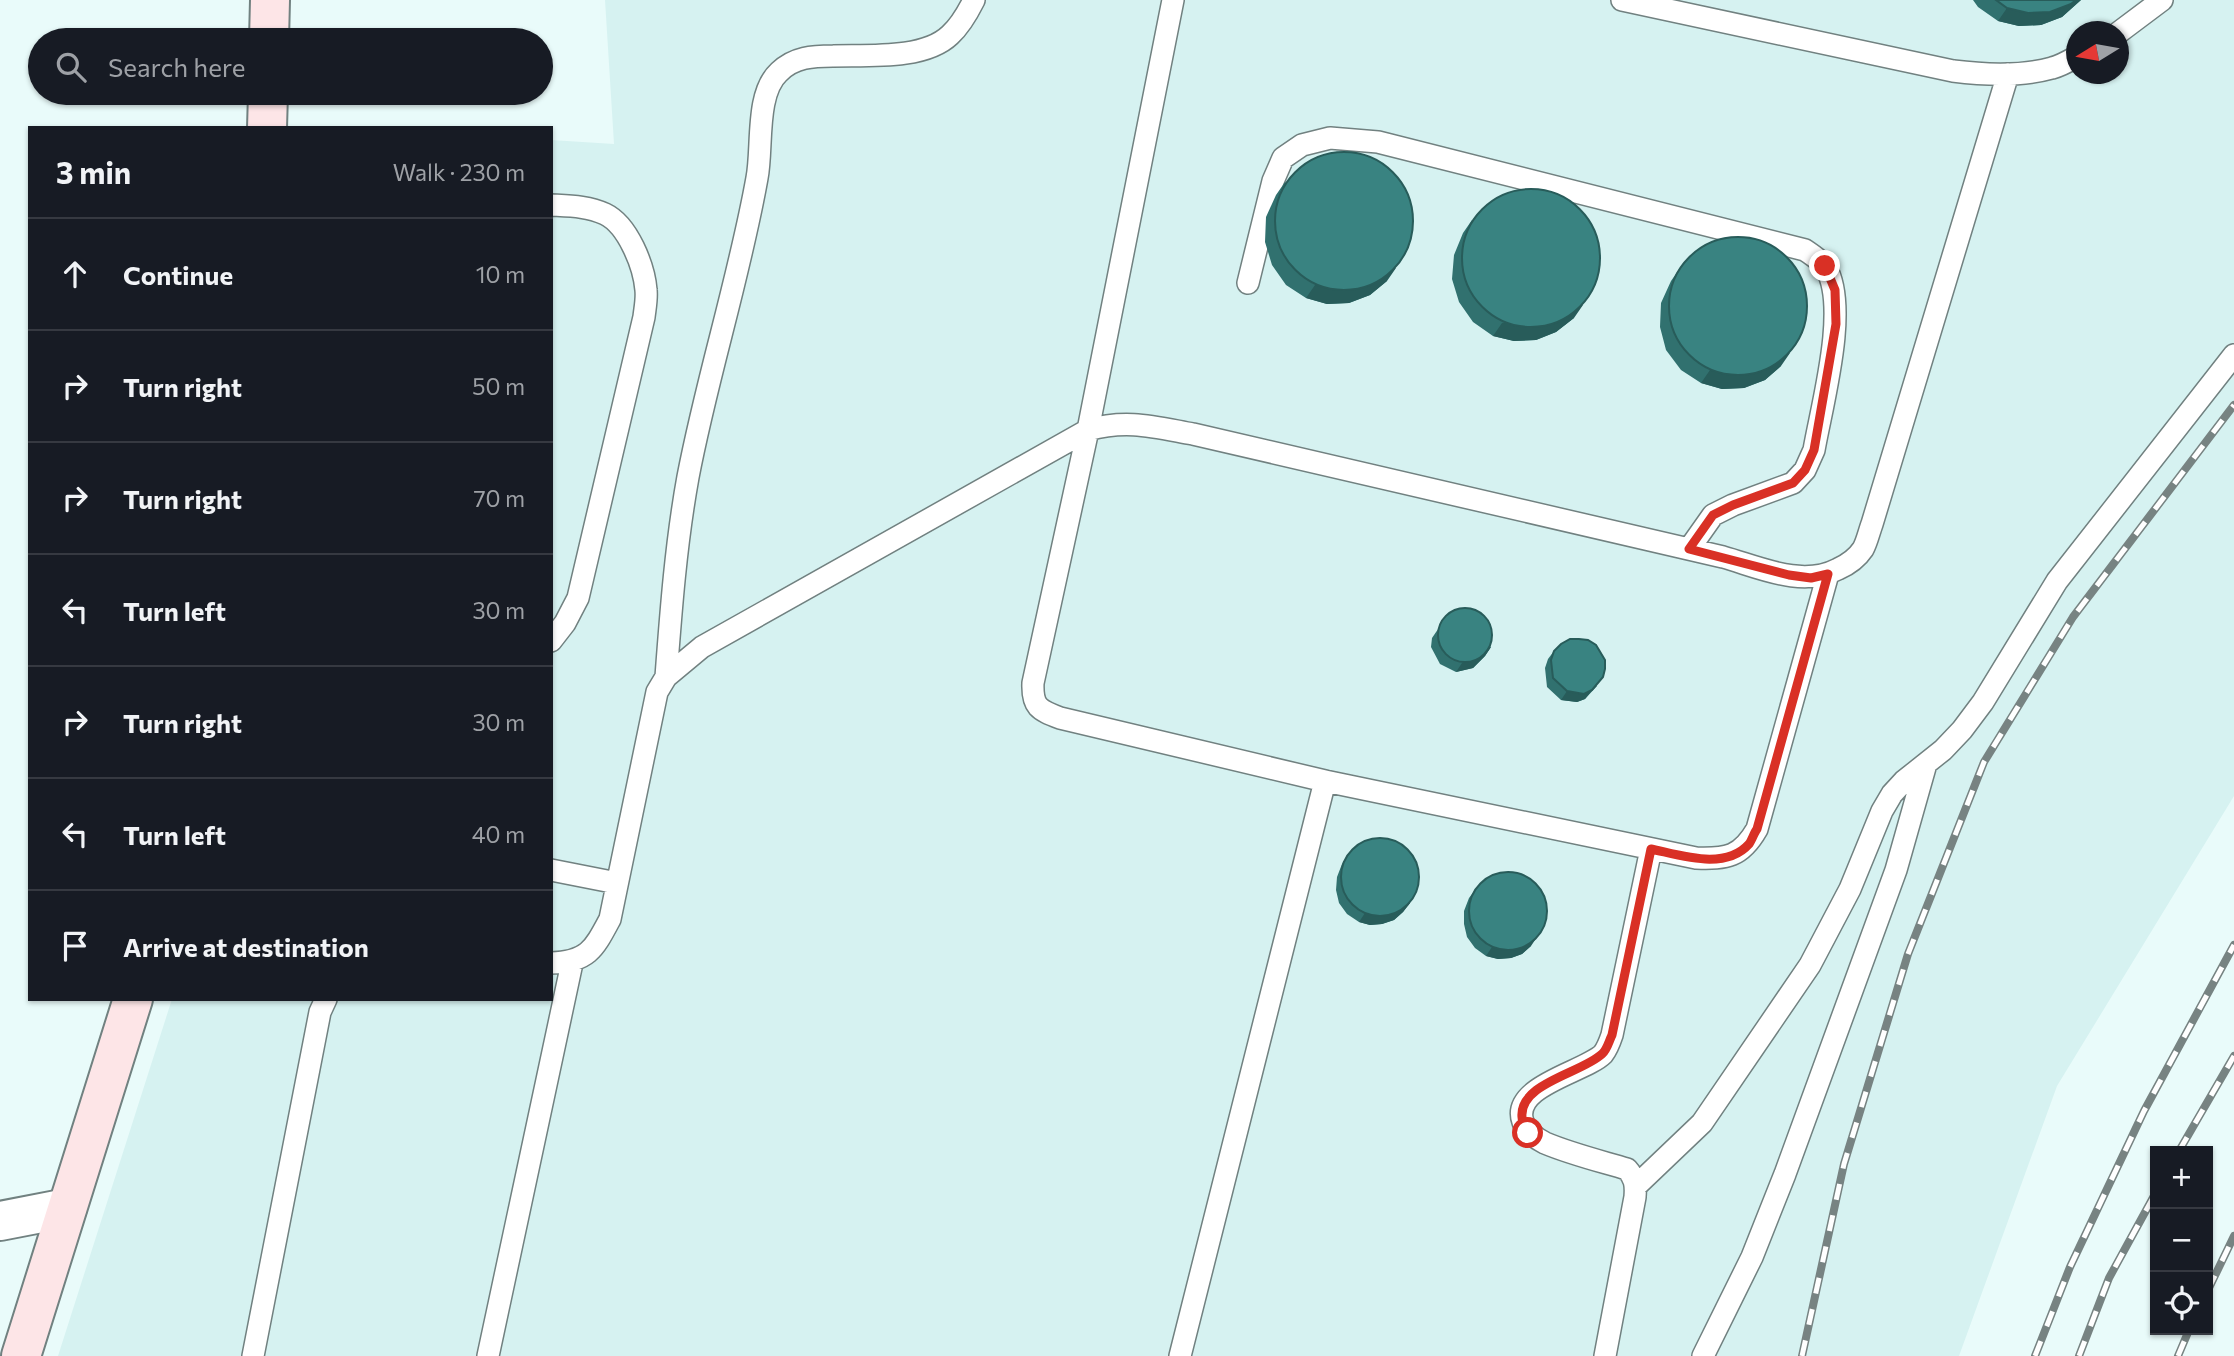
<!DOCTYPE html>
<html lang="en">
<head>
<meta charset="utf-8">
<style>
	:root { --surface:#171b24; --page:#242831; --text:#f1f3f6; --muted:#9ea1a6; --line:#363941 }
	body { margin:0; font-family:Commissioner,sans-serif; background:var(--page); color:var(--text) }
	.controls { position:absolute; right:21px; bottom:21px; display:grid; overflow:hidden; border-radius:0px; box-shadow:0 2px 5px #0004 }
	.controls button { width:63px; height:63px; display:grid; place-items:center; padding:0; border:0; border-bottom:2px solid var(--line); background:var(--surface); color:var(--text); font:35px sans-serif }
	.compass { position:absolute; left:2066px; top:21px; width:63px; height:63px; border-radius:50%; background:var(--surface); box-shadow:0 2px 5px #0004; rotate:259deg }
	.stop { position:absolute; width:21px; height:21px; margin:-16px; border:5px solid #d93025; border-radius:50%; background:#fff }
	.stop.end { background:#d93025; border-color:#fff; box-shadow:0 2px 7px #0008 }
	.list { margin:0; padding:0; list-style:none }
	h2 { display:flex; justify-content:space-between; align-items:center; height:91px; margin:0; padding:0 28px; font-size:30px }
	h2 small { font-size:23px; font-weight:400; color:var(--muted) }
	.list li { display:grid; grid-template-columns:46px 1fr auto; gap:21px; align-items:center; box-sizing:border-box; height:112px; padding:0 28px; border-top:2px solid var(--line) }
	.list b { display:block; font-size:26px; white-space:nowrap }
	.list em { font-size:23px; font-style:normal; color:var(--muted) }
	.icon { flex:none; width:38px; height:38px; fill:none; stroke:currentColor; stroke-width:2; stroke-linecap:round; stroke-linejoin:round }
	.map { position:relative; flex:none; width:2234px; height:1356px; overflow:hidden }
	.search { position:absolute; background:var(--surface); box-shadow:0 2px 5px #0004; left:28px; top:28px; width:525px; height:77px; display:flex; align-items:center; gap:18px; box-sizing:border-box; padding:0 24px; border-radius:38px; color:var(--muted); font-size:26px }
	.panel { position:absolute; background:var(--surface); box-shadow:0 2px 5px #0004; left:28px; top:126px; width:525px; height:875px; border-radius:0px }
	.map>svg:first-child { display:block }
	.built { fill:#d6f2f1; fill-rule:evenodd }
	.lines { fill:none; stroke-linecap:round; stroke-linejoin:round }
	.lane-casing { stroke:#718180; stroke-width:24 }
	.street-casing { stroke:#718180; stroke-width:42 }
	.secondary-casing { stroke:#718180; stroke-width:42 }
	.lane { stroke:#fff; stroke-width:21 }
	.street { stroke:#fff; stroke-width:38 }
	.secondary { stroke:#fde5e7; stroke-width:38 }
	.rail-casing { stroke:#778382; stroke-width:8 }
	.rail { stroke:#fff; stroke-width:5; stroke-dasharray:16; stroke-linecap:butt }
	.wall { fill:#31716f }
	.shaded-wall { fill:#285c5a }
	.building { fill:#398381; stroke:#285c5a; stroke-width:2 }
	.route { stroke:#d93025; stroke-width:9 }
</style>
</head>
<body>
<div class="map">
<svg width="2234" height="1356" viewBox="0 0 2234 1356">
	<rect width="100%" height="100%" fill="#e9fbfa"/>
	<!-- built -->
	<path class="built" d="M605,0H2234V796L2057,1086L1959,1356H58L172,999H551V140L614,144ZM2076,32H2118V74H2076Z"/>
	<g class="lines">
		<!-- lane casing -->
		<g class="lane-casing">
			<path id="lane" d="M1173,0L1088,430L1033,683C1032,707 1039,710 1060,718L1325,781L1696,858C1727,859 1741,857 1757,829L1828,574
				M1622,0L1953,71C1985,75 2020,77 2052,68C2060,66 2069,61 2076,57
				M2118,33L2162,0
				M551,205C570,206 588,206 605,214C628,225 644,266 646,290C647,299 645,308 644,317L578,598L565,623L551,641
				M1248,283L1273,181L1283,158L1302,145L1330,138L1378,142L1805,250C1812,255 1822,261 1826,268C1849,308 1822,404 1814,450L1805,470L1793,483L1733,505L1713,515L1689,549
				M666,677C671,610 676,543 688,477C707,377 739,279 757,178C763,148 755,94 779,72C794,57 813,56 833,56C867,55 924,60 950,35C960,26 968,12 974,0
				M551,870L617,883
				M551,963C588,962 594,949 610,919L657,692L666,677L702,647L1088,430C1127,419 1154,427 1193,434L1723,557C1759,567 1802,588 1838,569C1847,565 1857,558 1863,549C1867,542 1869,532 1872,524L2008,74
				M1636,1186L1702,1123L1810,965L1850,889L1882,811L1892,794L1904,781L1943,750L1962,730L1983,702L2057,581L2234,355
				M253,1356L320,1012L326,999
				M488,1356L572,963
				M1180,1356L1325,781
				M1605,1356L1635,1197C1636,1185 1635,1178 1627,1169C1600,1161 1571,1154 1545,1143C1535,1138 1527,1132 1523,1122C1510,1086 1585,1072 1603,1054C1607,1049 1610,1041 1612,1035L1651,849
				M1703,1356L1752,1257L1785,1174L1896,870L1926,764"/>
		</g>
		<!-- street casing -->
		<g class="street-casing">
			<path id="street" d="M0,1221L67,1208"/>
		</g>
		<!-- secondary casing -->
		<g class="secondary-casing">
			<path id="secondary" d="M269,40L270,0
				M267,128L268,93
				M21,1356L133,999"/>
		</g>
		<!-- lane -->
		<use href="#lane" class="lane"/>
		<!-- street -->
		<use href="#street" class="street"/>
		<!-- secondary -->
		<use href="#secondary" class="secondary"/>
		<!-- rail casing -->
		<g class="rail-casing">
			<path id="rail" d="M2179,1151L2234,1056
				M2208,1290L2234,1236
				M1802,1356L1844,1164L1908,954L1984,762L2073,617L2234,405
				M2035,1356L2070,1267L2144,1111L2234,945
				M2079,1356L2109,1278L2155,1194
				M2178,1356L2189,1330"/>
		</g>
		<!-- rail -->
		<use href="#rail" class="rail"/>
	</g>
	<!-- wall -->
	<path class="wall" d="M1973,0H2081L2062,17L2041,25L2019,26L1998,21L1978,7Z
		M1285,182L1387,281L1370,295L1349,303L1327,304L1306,298L1286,285L1272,265L1265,242L1266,217L1276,195Z
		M1472,220L1574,318L1556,332L1536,340L1514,341L1493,336L1473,322L1459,302L1452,279L1454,255L1463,233Z
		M1680,268L1781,366L1765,380L1744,388L1722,389L1701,383L1681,370L1666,350L1660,327L1661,303L1671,281Z
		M1449,613L1491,647L1485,656L1473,668L1456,672L1440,664L1431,647L1432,638Z
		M1554,651L1597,686L1585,699L1577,702L1561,700L1547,687L1545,668L1548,659Z
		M1348,855L1410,903L1403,912L1394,920L1382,924L1370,925L1359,922L1347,914L1339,903L1336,890L1337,877L1342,864Z
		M1476,889L1531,946L1522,954L1511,958L1498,959L1486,956L1475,948L1467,937L1464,924V911L1469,898Z"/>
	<!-- shaded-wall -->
	<path class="shaded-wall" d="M2076,0H2081L2062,17L2041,25L2019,26L1998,21L2007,8Z
		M1396,268L1387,281L1370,295L1349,303L1327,304L1306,298L1315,285Z
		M1583,305L1574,318L1556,332L1536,340L1514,341L1493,336L1502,323Z
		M1790,353L1781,366L1765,380L1744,388L1722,389L1701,383L1710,370Z
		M1491,647L1485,656L1473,668L1456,672L1462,663Z
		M1603,677L1585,699L1577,702L1561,700L1567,691Z
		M1410,903L1403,912L1394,920L1382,924L1370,925L1359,922L1365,913Z
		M1537,937L1531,946L1522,954L1511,958L1498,959L1486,956L1492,947Z"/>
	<!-- building -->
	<path class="building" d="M1996,0H2076L2071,4L2050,12L2028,13L2007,8Z
		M1275 221a69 69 0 1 1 138 0a69 69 0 1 1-138 0Z
		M1462 258a69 69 0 1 1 138 0a69 69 0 1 1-138 0Z
		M1669 306a69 69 0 1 1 138 0a69 69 0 1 1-138 0Z
		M1438 635a27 27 0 1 1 54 0a27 27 0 1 1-54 0Z
		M1570,639H1579L1588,640L1596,645L1605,660V669L1603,677L1592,690L1584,694L1567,691L1553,678L1551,660L1554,651L1561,644Z
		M1341 877a39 39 0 1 1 78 0a39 39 0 1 1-78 0Z
		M1469 911a39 39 0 1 1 78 0a39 39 0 1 1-78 0Z"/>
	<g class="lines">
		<!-- route -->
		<path class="route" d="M1528,1133C1526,1128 1522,1122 1522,1117C1519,1083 1582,1073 1602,1054C1607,1050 1609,1041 1612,1035L1651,849C1680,855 1725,871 1749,844C1752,840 1754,833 1757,829L1828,574L1811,578L1789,575L1689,549L1713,515L1733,505L1793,483L1805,470L1814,450L1836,324L1835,290L1825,266"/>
	</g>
</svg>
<div class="controls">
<button>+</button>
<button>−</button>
<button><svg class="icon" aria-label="locate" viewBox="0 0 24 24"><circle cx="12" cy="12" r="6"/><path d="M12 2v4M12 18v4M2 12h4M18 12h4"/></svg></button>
</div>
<svg class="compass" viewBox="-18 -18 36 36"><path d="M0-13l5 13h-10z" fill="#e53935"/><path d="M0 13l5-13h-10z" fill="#9ea1a6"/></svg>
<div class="stop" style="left:1528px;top:1133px"></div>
<div class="stop end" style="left:1825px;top:266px"></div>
<div class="search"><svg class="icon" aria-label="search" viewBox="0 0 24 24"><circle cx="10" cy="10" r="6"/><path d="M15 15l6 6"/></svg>Search here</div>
<section class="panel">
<h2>3 min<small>Walk · 230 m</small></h2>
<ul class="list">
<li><svg class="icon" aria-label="ahead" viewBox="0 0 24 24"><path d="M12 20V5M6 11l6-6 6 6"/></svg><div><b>Continue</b></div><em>10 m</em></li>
<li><svg class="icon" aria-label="right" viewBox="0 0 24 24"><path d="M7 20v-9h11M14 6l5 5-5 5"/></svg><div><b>Turn right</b></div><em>50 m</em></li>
<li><svg class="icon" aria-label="right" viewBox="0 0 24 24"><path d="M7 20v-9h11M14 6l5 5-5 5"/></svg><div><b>Turn right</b></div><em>70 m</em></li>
<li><svg class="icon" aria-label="left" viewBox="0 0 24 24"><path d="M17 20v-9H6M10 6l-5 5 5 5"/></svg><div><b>Turn left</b></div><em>30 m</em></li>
<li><svg class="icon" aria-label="right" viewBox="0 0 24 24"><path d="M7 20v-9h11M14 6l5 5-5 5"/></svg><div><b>Turn right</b></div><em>30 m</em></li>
<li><svg class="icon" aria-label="left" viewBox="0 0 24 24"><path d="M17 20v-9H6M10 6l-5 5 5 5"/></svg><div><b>Turn left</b></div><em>40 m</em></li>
<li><svg class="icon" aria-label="arrive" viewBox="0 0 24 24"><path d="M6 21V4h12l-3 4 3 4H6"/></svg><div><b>Arrive at destination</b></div></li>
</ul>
</section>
</div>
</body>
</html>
